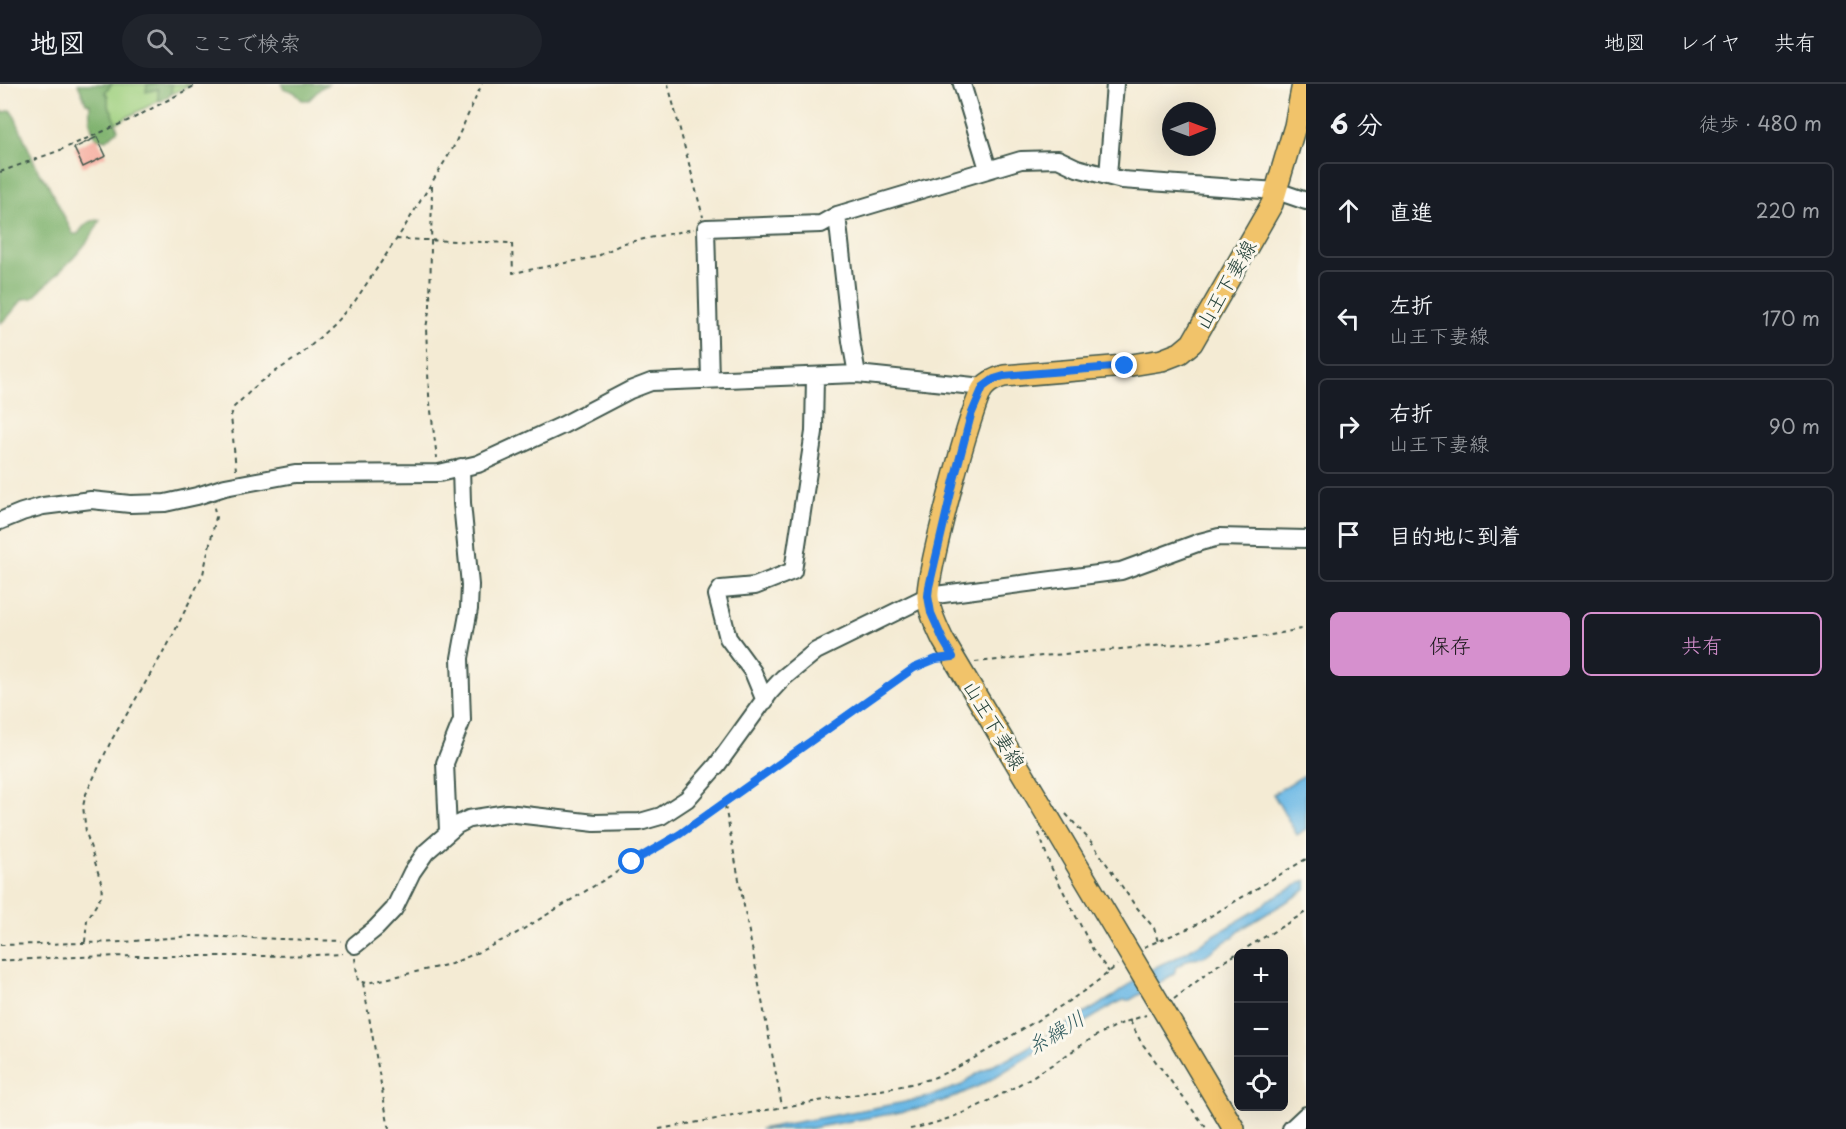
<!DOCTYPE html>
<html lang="ja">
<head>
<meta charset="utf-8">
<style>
	:root { --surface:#171b24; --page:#20242c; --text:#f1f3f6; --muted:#9ea1a6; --line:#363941; --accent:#d690ce }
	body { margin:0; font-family:"Playpen Sans","Klee One",sans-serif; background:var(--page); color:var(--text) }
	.controls { position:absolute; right:18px; bottom:18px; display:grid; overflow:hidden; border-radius:9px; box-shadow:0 6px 24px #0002 }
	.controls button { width:54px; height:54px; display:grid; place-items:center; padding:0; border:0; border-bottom:2px solid var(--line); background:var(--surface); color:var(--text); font:30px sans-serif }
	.compass { position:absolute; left:1162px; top:18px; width:54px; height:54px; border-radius:50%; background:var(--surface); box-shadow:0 6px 24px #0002; rotate:89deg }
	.stop { position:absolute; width:18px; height:18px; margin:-14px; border:4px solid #1a73e8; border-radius:50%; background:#fff }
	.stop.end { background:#1a73e8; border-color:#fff; box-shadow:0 2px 6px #0008 }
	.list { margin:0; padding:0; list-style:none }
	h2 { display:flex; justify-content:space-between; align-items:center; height:78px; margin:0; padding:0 24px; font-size:26px }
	h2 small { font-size:20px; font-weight:400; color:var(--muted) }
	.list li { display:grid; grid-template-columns:39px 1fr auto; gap:18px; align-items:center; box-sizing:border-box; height:96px; margin:0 12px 12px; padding:0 12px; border:2px solid var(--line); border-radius:9px }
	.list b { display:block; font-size:22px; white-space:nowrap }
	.list p { margin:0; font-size:20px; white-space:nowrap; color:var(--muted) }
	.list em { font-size:20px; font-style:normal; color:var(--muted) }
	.actions { display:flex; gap:12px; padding:18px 24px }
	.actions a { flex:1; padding:14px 0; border:2px solid var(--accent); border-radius:9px; text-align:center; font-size:21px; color:var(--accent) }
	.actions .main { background:var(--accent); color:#111 }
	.icon { flex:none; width:33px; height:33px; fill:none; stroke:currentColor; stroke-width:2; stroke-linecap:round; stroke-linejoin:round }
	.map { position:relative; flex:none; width:1306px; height:1045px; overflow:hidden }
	header { display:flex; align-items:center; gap:36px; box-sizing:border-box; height:84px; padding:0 30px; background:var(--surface); border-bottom:2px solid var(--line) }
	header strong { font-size:28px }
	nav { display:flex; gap:33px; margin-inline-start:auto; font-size:21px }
	.search { width:420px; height:54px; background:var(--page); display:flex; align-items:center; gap:15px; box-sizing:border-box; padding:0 21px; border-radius:33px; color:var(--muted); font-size:22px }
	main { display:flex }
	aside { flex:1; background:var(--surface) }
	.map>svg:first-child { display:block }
	.green { fill:#9fd07f; stroke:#5f865a; stroke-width:1.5 }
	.forest { fill:#7fb26e; stroke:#4f7851; stroke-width:1.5 }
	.water { fill:#6bb8e5; stroke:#457a8c; stroke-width:1.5 }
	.building { fill:#f6b0a3 }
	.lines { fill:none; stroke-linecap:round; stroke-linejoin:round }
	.minor-casing { stroke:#3f574c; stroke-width:20 }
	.major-casing { stroke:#3f574c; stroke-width:24 }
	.path { stroke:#3f574c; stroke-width:2; stroke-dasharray:4.5 4.5; stroke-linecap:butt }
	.minor { stroke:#fff; stroke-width:16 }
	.major { stroke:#f1c36a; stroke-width:21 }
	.route { stroke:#1a73e8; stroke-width:8 }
	.labels { text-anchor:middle; stroke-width:6; stroke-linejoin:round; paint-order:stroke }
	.street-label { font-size:20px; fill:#1f3d34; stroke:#fbf7ec }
	.water-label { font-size:21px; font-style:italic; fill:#325c60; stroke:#fbf7ec }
</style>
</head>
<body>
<header>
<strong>地図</strong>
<div class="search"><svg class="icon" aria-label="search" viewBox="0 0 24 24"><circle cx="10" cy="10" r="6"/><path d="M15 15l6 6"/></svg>ここで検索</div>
<nav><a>地図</a><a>レイヤ</a><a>共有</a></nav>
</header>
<main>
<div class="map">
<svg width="1306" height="1045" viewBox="0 0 1306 1045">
	<rect width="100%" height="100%" fill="#fbf7ec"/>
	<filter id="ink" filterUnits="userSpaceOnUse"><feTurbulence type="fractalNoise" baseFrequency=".0167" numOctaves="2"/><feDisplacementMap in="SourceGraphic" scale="12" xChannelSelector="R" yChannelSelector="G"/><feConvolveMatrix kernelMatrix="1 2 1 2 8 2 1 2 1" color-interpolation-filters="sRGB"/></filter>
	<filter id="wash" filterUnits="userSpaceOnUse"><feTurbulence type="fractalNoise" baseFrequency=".008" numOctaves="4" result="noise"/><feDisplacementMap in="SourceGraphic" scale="24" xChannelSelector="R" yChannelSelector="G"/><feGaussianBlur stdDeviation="1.35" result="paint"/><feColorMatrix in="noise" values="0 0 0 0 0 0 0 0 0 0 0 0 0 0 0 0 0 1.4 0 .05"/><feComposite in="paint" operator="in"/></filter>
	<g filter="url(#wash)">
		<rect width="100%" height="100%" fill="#f4ebd4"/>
		<!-- green -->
		<path class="green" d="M112,0H191L116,39L112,27L108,23V12L105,8Z"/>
		<!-- forest -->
		<path class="forest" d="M78,0H112L105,8L108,12V23L112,27L118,46L106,56L96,54C90,45 89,30 90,20L86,19Z
			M147,0H172L171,10L161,17L158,15V5L146,8Z
			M282,0H328L321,4L309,16H302L294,8L283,4Z
			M10,26L15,33L39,89L47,98L73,150H78C84,141 88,136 100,136C85,169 57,188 33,214L23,215L7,234L0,239V27L5,28Z"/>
		<!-- water -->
		<path class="water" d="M1306,690V745L1297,751L1273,710Z
			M1306,796V806L1238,847L1233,854L1229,855L1203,873L1191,874L1176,883L1174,890L1130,916H1124L1115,920L985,999L954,1013L929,1022L896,1029L806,1045H760L900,1019L928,1013L962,1001L968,995L998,978L1008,975L1114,912C1132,899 1152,882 1174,875L1260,824L1268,816Z"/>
		<g id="blocks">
			<!-- building -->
			<path class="building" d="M97,53L106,72L83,83L74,64Z"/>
		</g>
	</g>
	<g filter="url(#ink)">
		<use href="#blocks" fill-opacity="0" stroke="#3f574c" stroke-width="1.5"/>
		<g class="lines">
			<!-- minor casing -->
			<g class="minor-casing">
				<path id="minor" d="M962,0L988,85
					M1108,92L1115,0
					M857,290L851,257L837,131L1021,76L1058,75L1077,84L1122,96L1277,107L1306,117
					M710,295L706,144L821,140L837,131
					M0,437L22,428L43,422L91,416L130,420L165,419L197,412L225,403L295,390L439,389L478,380L563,341L630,306L651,298L857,290L983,303
					M765,617L753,588L728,554L717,511L721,505L755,502L793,487L814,348L815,292
					M448,747L445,679L462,636L460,574L469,525L470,501L462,419L461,383
					M355,861L376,844L394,825L412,788L426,768L457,741L469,735L507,729L595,739L640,738L661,732L687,715L717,681L770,608L783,594L816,567L928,512L1121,487L1200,458L1219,453L1306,455
					M1291,1045L1306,1031"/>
			</g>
			<!-- major casing -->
			<g class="major-casing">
				<path id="major" d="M1234,1045L943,556C937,543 929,528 928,513C926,492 972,315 984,303C989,297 997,294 1004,292L1125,282L1162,276L1180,269L1192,259L1272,120L1295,42L1303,0"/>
			</g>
			<!-- path -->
			<path class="path" d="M668,0L703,133
				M0,88L58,67L134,34L198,0
				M432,102L430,222L426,244L429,311L437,374
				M396,155L512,159L513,189L596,173L624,159L694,145
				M236,386L231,332L234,323L260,298L302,270L335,239L355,217L402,147L453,64L482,0
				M975,578L1266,552L1306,544
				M725,722L782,1022
				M1066,730L1093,760L1134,820L1154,844L1158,858
				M1039,749L1050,781L1093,866L1109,888
				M85,858L87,836L102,811L101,798L86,748L83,722L86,710L111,657L170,557L203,490L216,433L213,419
				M0,861L124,858L191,852L342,857
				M1144,863L1194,842L1306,775
				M355,874L358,897L367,899L451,880L481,867L517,849L679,750L874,611L914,584L936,575
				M0,877C114,868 229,875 343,870
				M363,899L389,1045
				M1174,915L1218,881L1306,828
				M1130,937L1141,958L1207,1045
				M659,1045L892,1004C906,1001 920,998 933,994C966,981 996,961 1026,943C1058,924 1089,906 1117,881
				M910,1045C962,1035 1008,1008 1053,980C1072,968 1091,953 1112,944C1123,938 1135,935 1146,931"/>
			<!-- minor -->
			<use href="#minor" class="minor"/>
			<!-- major -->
			<use href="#major" class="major"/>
		</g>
	</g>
	<g class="lines" filter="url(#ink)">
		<!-- route -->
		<path class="route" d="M632,778L680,750L914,584L936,575L953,573L943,556L931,529L928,512L929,503L954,396L971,331L983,303L994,295L1004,292L1125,282"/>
	</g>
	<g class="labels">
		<!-- street labels -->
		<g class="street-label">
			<text transform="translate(1226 201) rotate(-60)" y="7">山王下妻線</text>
			<text transform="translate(994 641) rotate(59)" y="7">山王下妻線</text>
		</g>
		<!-- water labels -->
		<g class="water-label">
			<text transform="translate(1056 949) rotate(-31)" y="7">糸繰川</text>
		</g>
	</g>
</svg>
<div class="controls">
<button>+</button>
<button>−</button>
<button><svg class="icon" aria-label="locate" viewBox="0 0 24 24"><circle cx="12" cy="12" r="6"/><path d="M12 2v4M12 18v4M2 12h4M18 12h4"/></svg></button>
</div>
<svg class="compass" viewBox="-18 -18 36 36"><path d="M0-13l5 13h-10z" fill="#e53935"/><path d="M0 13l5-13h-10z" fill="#9ea1a6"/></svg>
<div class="stop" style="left:632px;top:778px"></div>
<div class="stop end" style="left:1125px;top:282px"></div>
</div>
<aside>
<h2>6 分<small>徒歩 · 480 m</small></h2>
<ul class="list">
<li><svg class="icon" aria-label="ahead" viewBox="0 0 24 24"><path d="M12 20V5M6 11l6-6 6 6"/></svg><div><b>直進</b></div><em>220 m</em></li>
<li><svg class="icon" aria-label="left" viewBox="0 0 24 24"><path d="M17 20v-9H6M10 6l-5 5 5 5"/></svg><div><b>左折</b><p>山王下妻線</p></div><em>170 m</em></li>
<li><svg class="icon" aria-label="right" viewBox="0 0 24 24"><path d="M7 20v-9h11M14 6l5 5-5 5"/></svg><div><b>右折</b><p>山王下妻線</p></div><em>90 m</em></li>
<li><svg class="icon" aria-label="arrive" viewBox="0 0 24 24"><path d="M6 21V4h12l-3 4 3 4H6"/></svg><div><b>目的地に到着</b></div></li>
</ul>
<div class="actions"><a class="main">保存</a><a>共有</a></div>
</aside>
</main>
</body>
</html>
